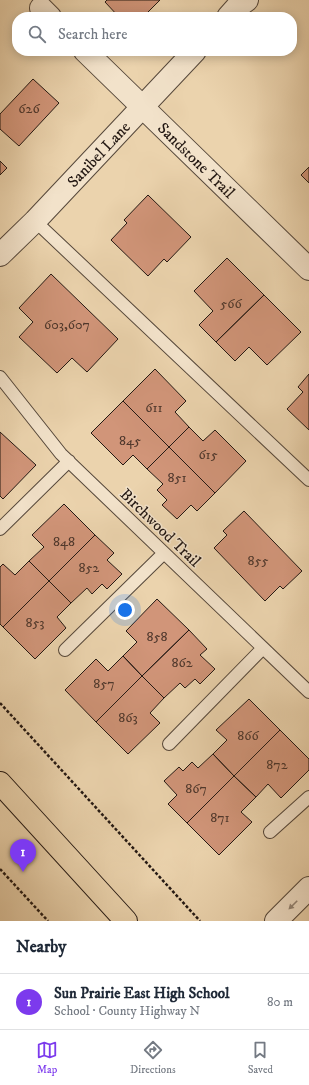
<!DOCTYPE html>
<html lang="en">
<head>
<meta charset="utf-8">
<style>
	:root { --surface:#fff; --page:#f6f6f7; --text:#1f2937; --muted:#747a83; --line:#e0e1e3; --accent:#7c3aed }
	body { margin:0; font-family:"IM FELL DW Pica",serif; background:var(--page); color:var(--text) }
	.you { position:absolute; left:125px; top:610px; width:14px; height:14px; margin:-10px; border:3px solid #fff; border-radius:50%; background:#1a73e8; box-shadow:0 0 0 6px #1a73e833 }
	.badge { display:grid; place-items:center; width:26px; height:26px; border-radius:50%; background:var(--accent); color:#fff; font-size:13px; font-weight:700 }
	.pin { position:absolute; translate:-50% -33px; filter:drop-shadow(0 1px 2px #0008) }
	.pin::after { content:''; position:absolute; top:21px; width:14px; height:12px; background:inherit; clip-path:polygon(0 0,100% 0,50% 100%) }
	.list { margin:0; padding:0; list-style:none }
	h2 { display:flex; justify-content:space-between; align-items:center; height:52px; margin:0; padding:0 16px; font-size:17px }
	h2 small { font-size:13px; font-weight:400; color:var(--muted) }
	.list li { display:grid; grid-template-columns:26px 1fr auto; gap:12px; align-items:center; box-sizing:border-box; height:56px; padding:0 16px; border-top:1px solid var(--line) }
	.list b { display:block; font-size:15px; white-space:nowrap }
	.list p { margin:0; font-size:13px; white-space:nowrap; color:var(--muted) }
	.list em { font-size:13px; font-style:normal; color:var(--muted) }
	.icon { flex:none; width:22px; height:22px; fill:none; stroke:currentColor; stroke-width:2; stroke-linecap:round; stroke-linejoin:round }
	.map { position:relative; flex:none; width:309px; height:921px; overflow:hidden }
	.search { position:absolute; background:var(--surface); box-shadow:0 2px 10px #0003; left:12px; right:12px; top:12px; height:44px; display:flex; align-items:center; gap:10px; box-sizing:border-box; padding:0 14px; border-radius:16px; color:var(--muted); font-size:15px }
	.sheet { height:108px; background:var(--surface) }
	nav { display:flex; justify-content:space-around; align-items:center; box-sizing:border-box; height:56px; border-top:1px solid var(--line); background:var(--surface); font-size:11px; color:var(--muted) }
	nav a { display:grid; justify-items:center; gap:2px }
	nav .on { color:var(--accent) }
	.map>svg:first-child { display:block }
	.building { fill:#d19579; stroke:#231813 }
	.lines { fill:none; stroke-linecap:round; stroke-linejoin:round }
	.service-casing { stroke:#55473a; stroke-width:14 }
	.minor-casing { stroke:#55473a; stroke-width:24 }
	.primary-casing { stroke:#231813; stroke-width:24 }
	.path { stroke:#231813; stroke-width:2.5; stroke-dasharray:3 2; stroke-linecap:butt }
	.service { stroke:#f2e2ca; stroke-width:12 }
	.minor { stroke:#f2e2ca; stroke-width:22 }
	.primary { stroke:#ebd3ad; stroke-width:22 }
	.oneway { fill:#958778 }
	.labels { text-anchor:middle; stroke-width:3; stroke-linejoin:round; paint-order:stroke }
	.number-label { font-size:14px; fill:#4e372c }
	.street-label { font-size:16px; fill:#231813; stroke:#f2e2ca }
</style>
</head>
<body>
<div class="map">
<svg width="309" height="921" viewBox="0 0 309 921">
	<rect width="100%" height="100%" fill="#ebd3ad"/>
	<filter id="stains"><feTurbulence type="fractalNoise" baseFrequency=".005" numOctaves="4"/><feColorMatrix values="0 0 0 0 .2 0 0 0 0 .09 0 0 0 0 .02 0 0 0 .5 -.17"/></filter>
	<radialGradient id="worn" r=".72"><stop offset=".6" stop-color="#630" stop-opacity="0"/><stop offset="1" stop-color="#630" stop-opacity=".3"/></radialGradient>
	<!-- building -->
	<path class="building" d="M107,0H160L143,17H119L105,2Z
		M33,79L59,103L19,146L0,129V114Z
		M0,161L7,168L0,175Z
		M309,167V183L301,175Z
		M148,195L191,237L167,262L164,259L148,276L111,240L127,223L124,220Z
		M227,258L264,295L216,342L199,325L213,311L194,291Z
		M51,274L118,339L87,372L72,358L57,373L19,337L33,322L19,308Z
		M264,295L301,332L267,365L249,347L235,361L216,342Z
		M155,369L186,401L175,412L189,427L169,447L123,401Z
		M309,374V430L287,409L303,392L298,387Z
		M123,401L169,447L147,469L133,455L123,465L91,433Z
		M189,427L203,441L215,430L246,461L215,493L169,447Z
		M0,432L36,465L3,499L0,496Z
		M169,447L215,493L197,511L191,505L177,519L162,505L167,500L157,490L163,484L147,469Z
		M64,504L95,535L49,581L29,561L44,547L32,535Z
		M244,511L302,571L283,589L280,586L265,601L214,548L227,535L223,531Z
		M95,535L114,553L107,560L122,574L107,589L102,584L92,594L87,588L71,603L49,581Z
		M29,561L49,581L3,627L0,624V567L3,564L15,575Z
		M49,581L71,603L57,617L66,628L35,659L3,627Z
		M157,599L189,630L142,676L123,656L137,642L126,631Z
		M189,630L207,649L200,655L215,669L200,684L195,679L185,688L180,683L164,698L142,676Z
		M123,656L142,676L96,722L65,690L96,659L108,671Z
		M142,676L164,698L150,713L160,723L128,754L96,722Z
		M249,699L280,730L234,776L213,754L227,740L216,730Z
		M280,730L309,759V770L281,798L268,784L256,797L234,776Z
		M213,754L234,776L187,823L168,804L177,795L164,781L179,767L183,771L192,762L198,768Z
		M234,776L256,797L241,812L252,822L219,855L187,823Z"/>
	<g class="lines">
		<!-- service casing -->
		<g class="service-casing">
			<path id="service" d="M35,221L309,480
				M0,377L61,454L309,692
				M0,529L69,461
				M65,650L164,553
				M169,744L263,648
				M270,832L309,797"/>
		</g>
		<!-- minor casing -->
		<g class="minor-casing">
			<g id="minor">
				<path d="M41,8L50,17"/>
				<path d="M228,17L236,8L247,0"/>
				<path id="s1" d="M85,51L309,269"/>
				<path id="s2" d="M0,255L35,221L195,51"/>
				<path d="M276,921L309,888"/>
			</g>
		</g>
		<!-- primary casing -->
		<g class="primary-casing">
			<path id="primary" d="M0,783L126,921"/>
		</g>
		<!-- path -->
		<path class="path" d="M0,703L200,921
			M0,869L48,921"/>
		<!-- service -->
		<use href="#service" class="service"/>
		<!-- minor -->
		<use href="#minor" class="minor"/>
		<!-- primary -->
		<use href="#primary" class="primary"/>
	</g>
	<!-- one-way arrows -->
	<defs><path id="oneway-solid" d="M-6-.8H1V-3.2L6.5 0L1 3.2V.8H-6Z"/></defs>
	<use class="oneway" href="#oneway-solid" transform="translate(293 905) rotate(135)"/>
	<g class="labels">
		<!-- number labels -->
		<g class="number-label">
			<text x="29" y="113">626</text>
			<text x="231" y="308">566</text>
			<text x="67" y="329">603,607</text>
			<text x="154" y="412">611</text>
			<text x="130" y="445">845</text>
			<text x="208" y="459">615</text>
			<text x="177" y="482">851</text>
			<text x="64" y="546">848</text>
			<text x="258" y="565">855</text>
			<text x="89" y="572">852</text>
			<text x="35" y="627">853</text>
			<text x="157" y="641">858</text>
			<text x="182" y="667">862</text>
			<text x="104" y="688">857</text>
			<text x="128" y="722">863</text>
			<text x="248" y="740">866</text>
			<text x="277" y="769">872</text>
			<text x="196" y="793">867</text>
			<text x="220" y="822">871</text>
		</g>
		<!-- street labels -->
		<g class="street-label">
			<text dy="6" stroke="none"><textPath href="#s2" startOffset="141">Sanibel Lane</textPath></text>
			<text dy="6" stroke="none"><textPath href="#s1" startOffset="156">Sandstone Trail</textPath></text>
			<text transform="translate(161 527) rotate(44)" y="6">Birchwood Trail</text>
		</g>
	</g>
	<rect width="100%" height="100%" filter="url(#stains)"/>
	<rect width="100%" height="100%" fill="url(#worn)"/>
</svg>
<div class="you"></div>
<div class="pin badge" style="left:23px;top:872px">1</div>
<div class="search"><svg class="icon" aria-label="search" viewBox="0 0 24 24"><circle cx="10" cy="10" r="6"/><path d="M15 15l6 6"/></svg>Search here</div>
</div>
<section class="sheet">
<h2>Nearby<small></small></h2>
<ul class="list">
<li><span class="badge">1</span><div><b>Sun Prairie East High School</b><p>School · County Highway N</p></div><em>80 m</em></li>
</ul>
</section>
<nav>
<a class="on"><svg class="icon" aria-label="map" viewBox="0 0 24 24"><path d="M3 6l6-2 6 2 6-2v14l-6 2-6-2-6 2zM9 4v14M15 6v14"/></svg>Map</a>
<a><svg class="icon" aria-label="directions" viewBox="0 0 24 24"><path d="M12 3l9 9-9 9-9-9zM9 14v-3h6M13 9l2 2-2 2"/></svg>Directions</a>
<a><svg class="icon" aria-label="saved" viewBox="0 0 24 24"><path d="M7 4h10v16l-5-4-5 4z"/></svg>Saved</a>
</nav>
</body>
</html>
